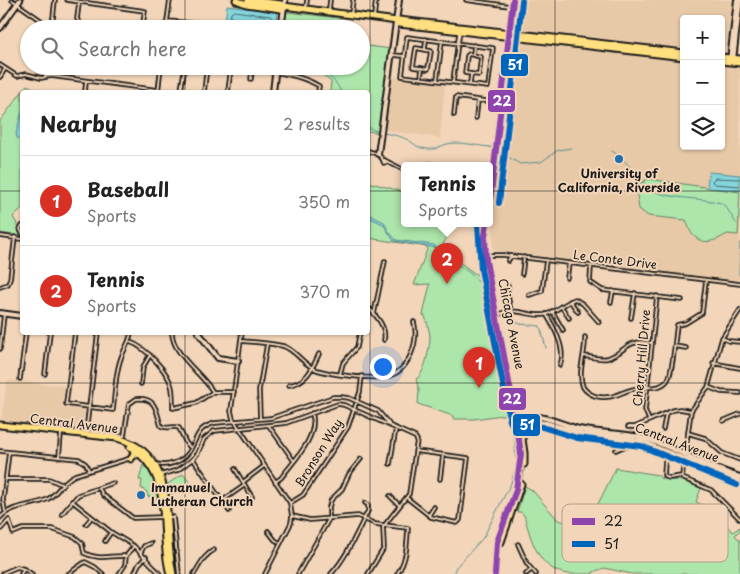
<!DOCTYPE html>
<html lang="en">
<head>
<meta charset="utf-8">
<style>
	:root { --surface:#fff; --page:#f6f6f6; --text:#222; --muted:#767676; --line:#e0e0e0; --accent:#d93025 }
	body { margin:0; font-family:"Playpen Sans",sans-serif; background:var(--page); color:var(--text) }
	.controls { position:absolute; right:15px; top:15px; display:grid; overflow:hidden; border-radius:5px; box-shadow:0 1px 4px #0004 }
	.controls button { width:45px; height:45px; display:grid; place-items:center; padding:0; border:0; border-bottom:1px solid var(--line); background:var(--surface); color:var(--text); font:25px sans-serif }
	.you { position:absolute; left:382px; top:366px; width:18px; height:18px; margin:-12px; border:4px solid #fff; border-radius:50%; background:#1a73e8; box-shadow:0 0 0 8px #1a73e833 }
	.badge { display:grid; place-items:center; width:32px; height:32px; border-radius:50%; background:var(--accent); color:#fff; font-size:16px; font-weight:700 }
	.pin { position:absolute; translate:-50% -41px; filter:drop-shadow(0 1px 2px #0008) }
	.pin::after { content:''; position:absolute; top:26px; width:18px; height:15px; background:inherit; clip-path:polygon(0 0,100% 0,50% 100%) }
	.popup { position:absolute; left:401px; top:162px; width:92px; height:65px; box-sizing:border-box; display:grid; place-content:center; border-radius:5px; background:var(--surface); filter:drop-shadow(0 1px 4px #0005); font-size:16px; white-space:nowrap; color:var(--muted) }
	.popup b { font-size:19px; color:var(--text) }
	.popup::after { content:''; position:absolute; left:50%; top:100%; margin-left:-10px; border:10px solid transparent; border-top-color:var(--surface) }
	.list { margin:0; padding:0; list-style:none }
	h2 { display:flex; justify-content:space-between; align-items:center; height:65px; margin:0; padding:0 20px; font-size:21px }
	h2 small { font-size:16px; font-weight:400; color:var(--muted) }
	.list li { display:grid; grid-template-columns:32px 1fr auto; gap:15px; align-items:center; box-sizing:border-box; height:90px; padding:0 20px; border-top:1px solid var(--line) }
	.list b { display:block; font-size:19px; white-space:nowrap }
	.list p { margin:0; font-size:16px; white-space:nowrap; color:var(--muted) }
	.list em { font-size:16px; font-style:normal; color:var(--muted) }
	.icon { flex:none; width:28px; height:28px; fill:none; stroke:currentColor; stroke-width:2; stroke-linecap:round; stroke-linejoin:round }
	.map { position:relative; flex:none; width:740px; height:574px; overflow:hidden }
	.search { position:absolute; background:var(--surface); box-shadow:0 1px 4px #0004; left:20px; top:20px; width:350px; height:55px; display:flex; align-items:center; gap:12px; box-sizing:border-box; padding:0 18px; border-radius:28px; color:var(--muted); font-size:19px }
	.panel { position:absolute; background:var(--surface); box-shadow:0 1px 4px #0004; left:20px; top:90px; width:350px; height:245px; border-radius:5px }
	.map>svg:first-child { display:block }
	.built { fill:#e7c9a8 }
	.green { fill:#ade6ab; stroke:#648164 }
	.water { fill:#84d5dc; stroke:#5a8b8f }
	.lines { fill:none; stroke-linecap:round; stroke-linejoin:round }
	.shore { stroke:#466669; stroke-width:1 }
	.stream { stroke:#5a8b8f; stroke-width:1 }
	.street-casing { stroke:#1c1c1c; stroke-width:5.5 }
	.secondary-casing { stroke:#1c1c1c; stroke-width:8 }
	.primary-casing { stroke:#1c1c1c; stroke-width:9 }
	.street { stroke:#f3d6b9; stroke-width:2 }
	.secondary { stroke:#f3d6b9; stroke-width:4 }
	.primary { stroke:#ffdf80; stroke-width:5 }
	.bus-1-casing { stroke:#f3d6b9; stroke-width:10 }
	.bus-2-casing { stroke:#f3d6b9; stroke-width:10 }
	.bus-1 { stroke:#8e44ad; stroke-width:6 }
	.bus-2 { stroke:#0065bd; stroke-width:6 }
	.grid { fill:none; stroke:#1c1c1c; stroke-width:1; stroke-opacity:0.55 }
	.poi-dot { fill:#1f6fb2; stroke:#f3d6b9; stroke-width:2 }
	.labels { text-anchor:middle; stroke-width:4; stroke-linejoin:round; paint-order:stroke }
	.poi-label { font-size:12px; font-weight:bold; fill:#1c1c1c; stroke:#f3d6b9 }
	.street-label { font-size:12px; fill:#1c1c1c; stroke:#f3d6b9 }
	.key { fill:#f3d6b9; stroke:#b29e8a; stroke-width:1 }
	.key-label { font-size:14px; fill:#1c1c1c }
	.line-badge { stroke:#f3d6b9; stroke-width:2 }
	.badge-label { font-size:14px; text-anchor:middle; font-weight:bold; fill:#fff }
</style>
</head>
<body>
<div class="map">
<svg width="740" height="574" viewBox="0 0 740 574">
	<rect width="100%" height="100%" fill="#f3d6b9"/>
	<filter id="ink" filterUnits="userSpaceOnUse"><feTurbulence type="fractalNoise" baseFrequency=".02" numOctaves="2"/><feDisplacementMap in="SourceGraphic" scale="10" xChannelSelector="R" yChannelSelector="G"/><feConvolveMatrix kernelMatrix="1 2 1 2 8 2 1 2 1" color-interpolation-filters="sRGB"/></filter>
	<g filter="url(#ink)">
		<!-- built -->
		<path class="built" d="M517,0H734L727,53L726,54H721V19H684V49L519,30L514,25Z
			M518,40L684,60V146H721V64L740,66V280L729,281L493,250V206L500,139L512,44Z
			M393,77L445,84L440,138L385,130Z
			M7,380L64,386L62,407L86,409L82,431L1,422Z"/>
		<!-- green -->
		<path class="green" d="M287,12L339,18L338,29H284L286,13Z
			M361,45L391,49L380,133L368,131V92H330L331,82L322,74L297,66H361Z
			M27,85L40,92H22V208L13,217L16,222L20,236L0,233V121Z
			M648,179L740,192L738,235L727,234C717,240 704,247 693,235C690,232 688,225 686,220L648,216L639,209L636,186Z
			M368,182L404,192V223H442L443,226L451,231C447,236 445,243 440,248L477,275L479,259H481L480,274L501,351L511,411L509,414L474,419H453V416L418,404L419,390L416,379C425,375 430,346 430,336C429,329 427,322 425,316L423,315L430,284L414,285L428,247L368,238Z
			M143,465L149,467C156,479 158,491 159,505H155V498L147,496V492L141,488L142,480H139Z
			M616,468L658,475L661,479L682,481L701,488L696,502L709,508L733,532L740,527V530L735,535L740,541V574H632L604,568L593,572V574C585,574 577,574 569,574C538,571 531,539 524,515L521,512H517L525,486L532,490L558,520L579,526L588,524Z
			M183,474L190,483L168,497L166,485Z"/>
		<!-- water -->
		<path class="water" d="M227,5L278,12L276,29H224Z
			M22,111V138L19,139L17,138L16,134Z
			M709,172L740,175V191L709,188L707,184Z
			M368,214L384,222L389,232L396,240L434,245L437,248L394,241L383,224L368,217Z"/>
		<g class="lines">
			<!-- shore -->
			<path class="shore" d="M229,29L231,13L234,11L270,16L272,18L271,29
				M740,179L715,178L712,181L714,184L740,186"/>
			<!-- stream -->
			<path class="stream" d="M307,66C322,71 335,77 341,92
				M368,127C380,135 396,133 408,140C417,145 416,148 429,149C436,150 440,146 447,144C460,141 477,146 490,147L494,149
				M498,151L520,164L541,162L558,150L571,148
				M612,151C629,160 636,180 652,190C670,200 700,197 721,203L726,207L736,223
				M436,247L472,275L481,285L491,316
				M739,275L740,243
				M508,318L520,324L540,326L546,348
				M453,574L456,567L483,538L511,483L514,472L516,460L513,426"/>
			<!-- street casing -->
			<g class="street-casing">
				<path id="street" d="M12,0L52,28
					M67,0L145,11L142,29
					M466,0L510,6
					M79,3L77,19L82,26L104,29
					M306,8L307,0
					M329,10L330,0
					M351,15L353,0
					M374,17L376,0
					M167,21L190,23L192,24L193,29
					M52,27L55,0
					M166,29L170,0
					M407,37L493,48L488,87L402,76Z
					M458,43L460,31
					M416,48L431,51L428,69L413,67Z
					M425,49L426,39
					M469,54L481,57L479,75L465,73L467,56Z
					M392,55L404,56
					M392,55L404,56
					M473,55L474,45
					M0,65L17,76L26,74L41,78L51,76L158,90
					M219,66C251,71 290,69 319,86L318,92
					M45,76L47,66
					M0,77L5,69
					M421,78L422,68
					M251,79L252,71
					M437,80L442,41
					M453,82L459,33
					M470,84L471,75
					M181,90L185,66
					M85,92L86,81
					M158,92L161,66
					M204,92L207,66
					M228,92L231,68
					M454,115L456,97L500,103
					M476,118L478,100
					M368,151L378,154L383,160
					M385,160L386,162L384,163L383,161Z
					M386,161L404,170
					M427,165L428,164L437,165
					M22,226L20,229L22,233
					M0,236L22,239
					M488,255H503L740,284
					M508,261L511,256
					M591,267L590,282L602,290L682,300
					M522,274L524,257
					M567,278L569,263
					M508,286L507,291L511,312
					M0,287L8,284L10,279L15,237
					M529,295L542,291L546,260
					M570,301L578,312
					M611,302L613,291
					M561,306L569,318
					M368,307C376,316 387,327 384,340
					M552,311L563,330
					M374,314L385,261
					M500,314C514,307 528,316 543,315C554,314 564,303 575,299L583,304L599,322
					M500,314L511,312
					M546,314C554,327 567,350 560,365
					M631,318L635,293
					M75,332L66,404L113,410C115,393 115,374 121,358C124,349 130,342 131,332
					M172,332C172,355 203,374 213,392
					M242,332L231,411L233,419L290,503L292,516L291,523L265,574
					M585,337C586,353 577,372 583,387C586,392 590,394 595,396C614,401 621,390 639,388C650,386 659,390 667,381C673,375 675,336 677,325L686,323L702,313L706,280
					M722,338L729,341L740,342
					M241,341C254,342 269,343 283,346C296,350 303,365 317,370C334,375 368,379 385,377C409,373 419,342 414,322
					M130,342C145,347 169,372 172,388C173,394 173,402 173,408L196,403L213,392H234
					M674,346L686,348
					M0,349L4,314
					M584,356C592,357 601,360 608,358C628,351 624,339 652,343
					M713,363L740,368
					M45,374L50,332
					M340,374L343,363L357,347L360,332
					M379,377L381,360
					M20,379L26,332
					M141,384L143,367L150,355
					M289,385C307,382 312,369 319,354
					M708,387L721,392L740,393
					M260,418L259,390L267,344
					M649,420L645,410L657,296
					M723,421L740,414
					M269,426L294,461
					M628,427H635L673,410L680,409L691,411
					M663,429L666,413
					M86,431L124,436L129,404L136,399C157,397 156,411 161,426C167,430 173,425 179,428L186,443L190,447
					M86,432L98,332
					M688,433L705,438L722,453L740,460
					M616,450C632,441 648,450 664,457L665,461L664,476L669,478L682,476
					M0,451L79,459L86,464L89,471
					M685,454L691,411L708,387L722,338L740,310
					M59,457L61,434
					M684,458L682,478L711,490L740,519
					M193,459L229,511
					M156,464C168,467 182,462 189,452C198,438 196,428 215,423L271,418L333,397H341L349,398L378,411L389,424
					M390,464L396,428
					M235,469L252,497
					M160,475L178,470L193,459L198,453L204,439L214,431L286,423L338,404L344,405L415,437L417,440L409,494L383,527L384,548L368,574
					M6,479H49L61,484
					M440,479L443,455
					M243,482L264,466
					M275,482L281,478C294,460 319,437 312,413
					M99,488L103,495L133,518L164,517
					M390,496L399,505
					M407,498L431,517L457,523L460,520L468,458L415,451
					M72,501L111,532L134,546L160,574
					M222,501L245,485
					M290,503L303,495L348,427L360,392L362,376
					M5,511L3,500L9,452
					M62,514L78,495L113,483
					M429,515L434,507
					M292,516L310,520L358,516L375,524L408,528C407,545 407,560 397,574
					M168,517H173L179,574
					M0,518C12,504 32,507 48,499C58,493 62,481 75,475L138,456
					M86,524L92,517
					M0,530L9,520L13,533L23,529H52L75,537L82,543L84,553C100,561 110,555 126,556L134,546
					M268,531L275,540L280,543
					M105,541L111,532
					M518,544L527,564L536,574
					M141,552L144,546L151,543
					M3,573L17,567L24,569
					M21,574L24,569L32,574
					M68,574L85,562L95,567L103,574
					M119,574L125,565L126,556
					M134,574L139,564L146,557
					M194,574C200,565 204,555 214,550
					M298,574L329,519V507L331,500L342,489L349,474L361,459
					M331,574C347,557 357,532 368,511V505L365,503
					M526,574L531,570"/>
			</g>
			<!-- secondary casing -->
			<g class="secondary-casing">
				<path id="secondary" d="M0,28L20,0
					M281,29L285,0
					M730,60L737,0
					M733,60L740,0
					M273,92L276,66
					M378,154L399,0
					M0,313L22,316
					M198,332L218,358L238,361
					M516,419L546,423L582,434L622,438L643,442L740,481
					M519,419C534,410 563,425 579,429C600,434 622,432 643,438C677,448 707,467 740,477"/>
			</g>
			<!-- primary casing -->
			<g class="primary-casing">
				<path id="primary" d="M236,0L246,4L281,9L284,6L397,21L399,24L435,28L684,57
					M248,0L281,4L284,6
					M397,21L399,20L684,53
					M721,57L740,59
					M721,61L740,63
					M490,202L513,0
					M487,223L485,236L486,261L516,419L521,454L520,469L516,490L497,542L495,574
					M0,425L117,438C181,455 162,525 173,574
					M521,432L524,453V464
					M130,447C177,477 157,529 170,574
					M131,459L134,453L133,449
					M501,542L521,484"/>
			</g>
			<!-- street -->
			<use href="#street" class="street"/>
			<!-- secondary -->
			<use href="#secondary" class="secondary"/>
			<!-- primary -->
			<use href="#primary" class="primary"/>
			<!-- bus-1 casing -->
			<g class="bus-1-casing">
				<path id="bus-1" d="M490,202L513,0
					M487,223L485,236L486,261L516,419L521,454L516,490L497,542L495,574"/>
			</g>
			<!-- bus-2 casing -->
			<g class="bus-2-casing">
				<path id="bus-2" d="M499,203L522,1
					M478,224L481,269L510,421L513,426L519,428L527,425L539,426L577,438L641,446L737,485"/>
			</g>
			<!-- bus-1 -->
			<use href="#bus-1" class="bus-1"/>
			<!-- bus-2 -->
			<use href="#bus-2" class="bus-2"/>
		</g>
	</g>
	<!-- grid -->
	<path class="grid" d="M185,0V29M370,0V574M555,0V574M185,66V92M0,191H22M368,191H740M185,332V574M0,383H740"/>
	<!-- markers -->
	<g class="poi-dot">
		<circle cx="619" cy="159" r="5"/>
		<circle cx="141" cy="495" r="5"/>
	</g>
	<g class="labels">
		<!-- poi labels -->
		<g class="poi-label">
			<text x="619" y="178">University of<tspan x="619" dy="14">California, Riverside</tspan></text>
			<text x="151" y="492" text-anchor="start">Immanuel<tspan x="151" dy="14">Lutheran Church</tspan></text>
		</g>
		<!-- street labels -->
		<g class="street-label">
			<text transform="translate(615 260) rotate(7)" y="4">Le Conte Drive</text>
			<text transform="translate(511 324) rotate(79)" y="4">Chicago Avenue</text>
			<text transform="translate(642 358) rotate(-85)" y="4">Cherry Hill Drive</text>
			<text transform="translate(74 424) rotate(7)" y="4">Central Avenue</text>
			<text transform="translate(677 443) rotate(21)" y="4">Central Avenue</text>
			<text transform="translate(319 453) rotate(-58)" y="4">Bronson Way</text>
		</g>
	</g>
	<!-- legend -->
	<rect x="562" y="504" width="166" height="58" rx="8" class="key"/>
	<rect x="572" y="518" width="23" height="7" fill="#8e44ad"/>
	<rect x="572" y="541" width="23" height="6" fill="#0065bd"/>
	<g class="key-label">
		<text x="604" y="526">22</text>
		<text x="604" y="549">51</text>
	</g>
	<g class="line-badge">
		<rect x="500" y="53" width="29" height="24" rx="5" fill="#0065bd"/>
		<rect x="487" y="89" width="29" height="24" rx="5" fill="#8e44ad"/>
		<rect x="498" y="387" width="29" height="24" rx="5" fill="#8e44ad"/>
		<rect x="512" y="413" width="29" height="24" rx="5" fill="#0065bd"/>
	</g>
	<g class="badge-label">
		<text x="515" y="70">51</text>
		<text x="502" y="106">22</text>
		<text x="512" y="404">22</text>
		<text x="527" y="430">51</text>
	</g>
</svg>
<div class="controls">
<button>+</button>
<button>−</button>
<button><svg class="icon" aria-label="layers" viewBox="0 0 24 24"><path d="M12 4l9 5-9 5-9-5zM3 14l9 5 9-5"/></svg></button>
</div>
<div class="you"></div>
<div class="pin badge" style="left:479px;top:388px">1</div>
<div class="pin badge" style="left:447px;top:284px">2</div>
<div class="popup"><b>Tennis</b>Sports</div>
<div class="search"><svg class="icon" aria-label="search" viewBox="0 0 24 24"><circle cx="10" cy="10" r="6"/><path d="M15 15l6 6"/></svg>Search here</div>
<section class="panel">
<h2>Nearby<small>2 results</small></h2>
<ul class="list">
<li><span class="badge">1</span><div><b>Baseball</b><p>Sports</p></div><em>350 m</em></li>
<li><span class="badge">2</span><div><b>Tennis</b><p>Sports</p></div><em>370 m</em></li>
</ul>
</section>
</div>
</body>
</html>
